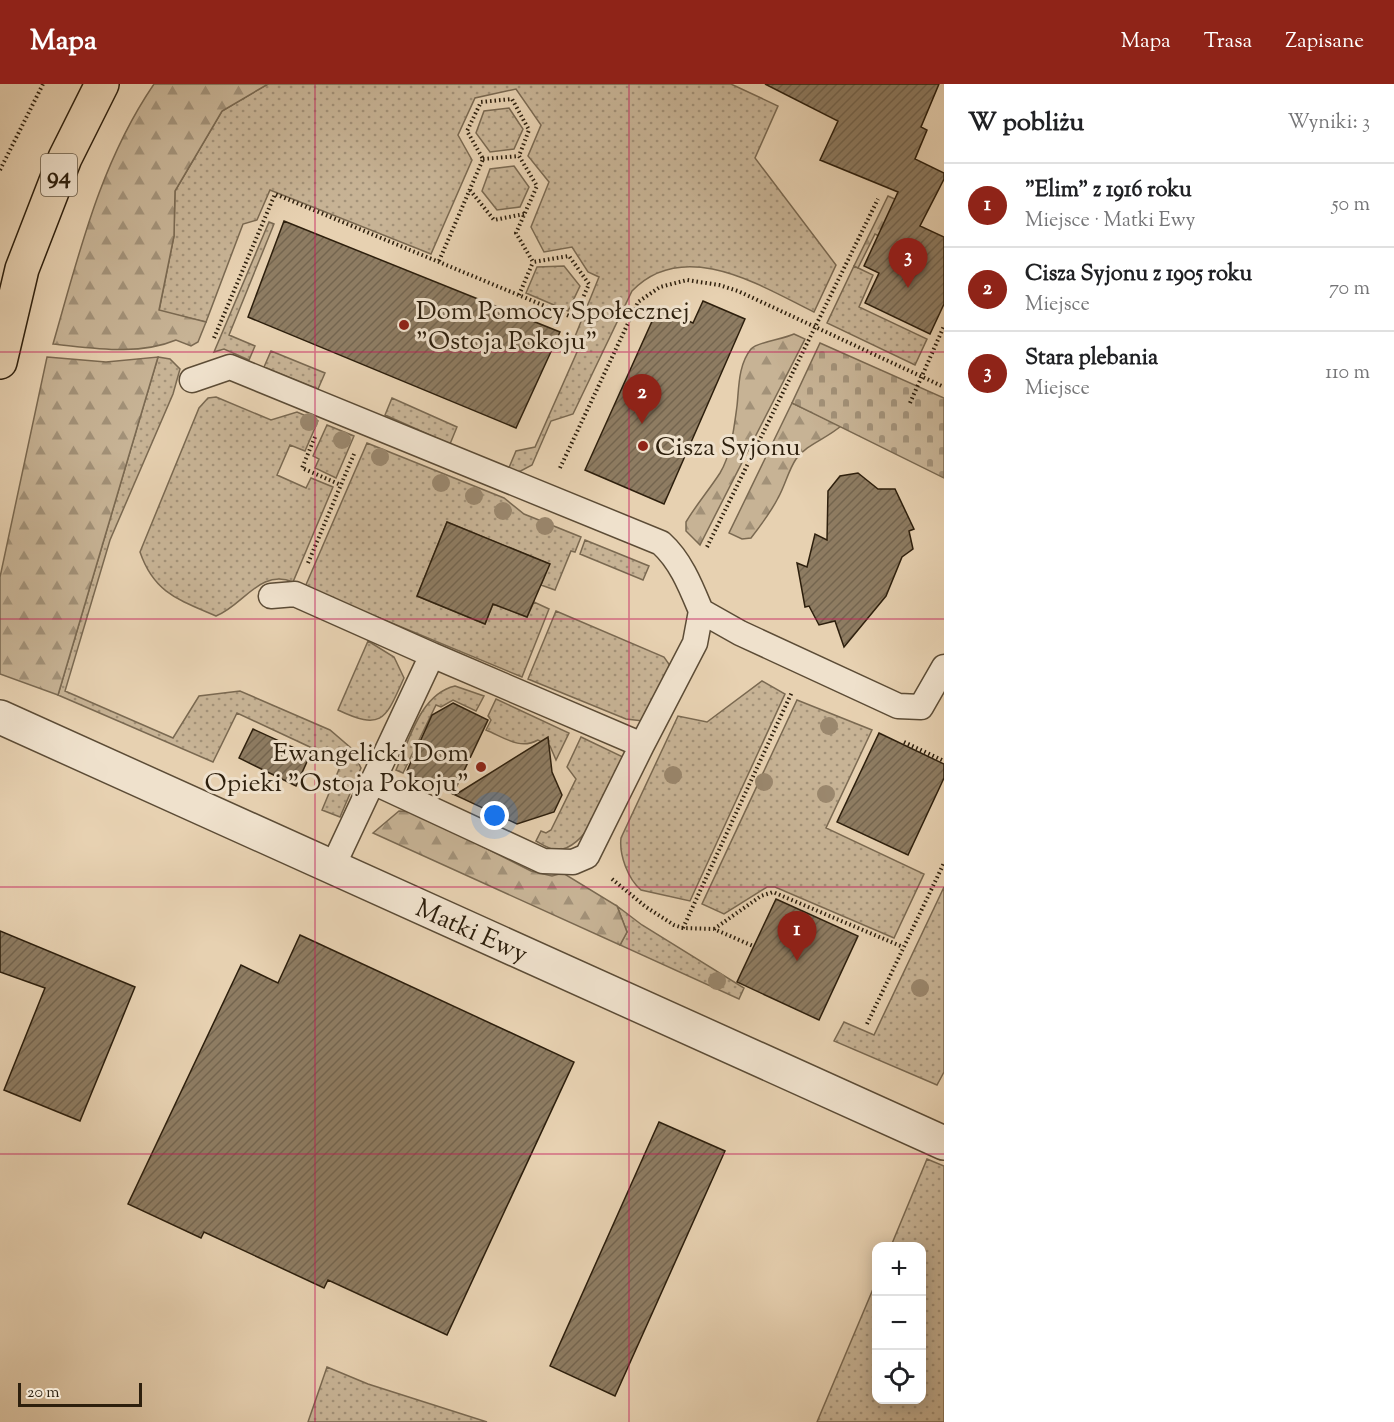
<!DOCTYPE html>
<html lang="pl">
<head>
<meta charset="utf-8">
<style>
	:root { --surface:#fff; --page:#f6f6f6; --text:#202124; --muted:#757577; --line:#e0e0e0; --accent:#8f2418 }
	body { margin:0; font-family:"Sorts Mill Goudy",serif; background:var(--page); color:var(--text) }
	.controls { position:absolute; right:18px; bottom:18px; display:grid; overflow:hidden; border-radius:12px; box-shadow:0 3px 15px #0003 }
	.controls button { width:54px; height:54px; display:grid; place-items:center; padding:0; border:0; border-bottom:2px solid var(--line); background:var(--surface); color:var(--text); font:30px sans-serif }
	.scale { position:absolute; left:18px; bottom:15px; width:124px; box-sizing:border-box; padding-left:6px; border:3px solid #2d1f0d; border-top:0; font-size:16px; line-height:21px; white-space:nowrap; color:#2d1f0d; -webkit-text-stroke:4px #efe1cc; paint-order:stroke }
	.you { position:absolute; left:495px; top:732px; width:21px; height:21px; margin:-15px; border:4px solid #fff; border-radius:50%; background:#1a73e8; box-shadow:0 0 0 9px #1a73e833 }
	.badge { display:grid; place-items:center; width:39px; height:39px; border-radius:50%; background:var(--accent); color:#fff; font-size:20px; font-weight:700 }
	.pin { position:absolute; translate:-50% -50px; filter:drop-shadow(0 2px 3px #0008) }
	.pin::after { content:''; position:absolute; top:32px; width:21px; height:18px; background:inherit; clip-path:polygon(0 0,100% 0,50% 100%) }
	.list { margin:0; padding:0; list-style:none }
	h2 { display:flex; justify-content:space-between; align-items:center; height:78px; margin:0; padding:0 24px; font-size:26px }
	h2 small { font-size:20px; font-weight:400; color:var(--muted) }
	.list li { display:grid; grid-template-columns:39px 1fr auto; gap:18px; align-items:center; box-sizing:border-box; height:84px; padding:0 24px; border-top:2px solid var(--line) }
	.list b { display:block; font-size:22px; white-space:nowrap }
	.list p { margin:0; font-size:20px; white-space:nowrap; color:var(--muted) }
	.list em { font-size:20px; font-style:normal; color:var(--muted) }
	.icon { flex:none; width:33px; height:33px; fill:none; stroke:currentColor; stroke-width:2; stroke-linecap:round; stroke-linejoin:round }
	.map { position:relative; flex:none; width:944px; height:1338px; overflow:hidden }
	header { display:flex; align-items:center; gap:36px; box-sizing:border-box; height:84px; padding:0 30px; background:var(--accent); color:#fff }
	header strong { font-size:28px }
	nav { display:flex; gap:33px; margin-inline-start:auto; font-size:21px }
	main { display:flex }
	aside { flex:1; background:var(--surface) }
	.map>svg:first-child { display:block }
	.grass { fill:url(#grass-dots); stroke:#7a6951; stroke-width:1.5 }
	.forest { fill:url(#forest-firs); stroke:#7a6951; stroke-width:1.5 }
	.cemetery { fill:url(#cemetery-stones); stroke:#7a6951; stroke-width:1.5 }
	.building { fill:url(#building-hatch); stroke:#2d1f0d; stroke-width:1.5 }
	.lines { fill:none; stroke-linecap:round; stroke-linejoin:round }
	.lane-casing { stroke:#5c4c36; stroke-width:27 }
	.street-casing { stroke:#5c4c36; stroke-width:36 }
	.primary-casing { stroke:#2d1f0d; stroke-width:36 }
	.path { stroke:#2d1f0d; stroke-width:4; stroke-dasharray:1.5 3; stroke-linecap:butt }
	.lane { stroke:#efe1cc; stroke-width:24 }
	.street { stroke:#efe1cc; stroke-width:33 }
	.primary { stroke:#e7d1b1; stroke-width:33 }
	.tree { fill:#9a876d }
	.grid { fill:none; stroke:#c2185b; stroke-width:1.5; stroke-opacity:0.55 }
	.poi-dot { fill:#8f2418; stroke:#efe1cc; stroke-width:2 }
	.labels { text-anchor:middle; stroke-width:6; stroke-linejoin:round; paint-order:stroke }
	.shield { fill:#efe1cc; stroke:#675946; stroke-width:1.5 }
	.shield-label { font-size:24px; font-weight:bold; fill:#2d1f0d }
	.poi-label { font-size:26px; fill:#2d1f0d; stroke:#efe1cc; text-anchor:start }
	.street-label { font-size:26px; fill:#2d1f0d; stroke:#efe1cc }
</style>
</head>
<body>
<header>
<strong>Mapa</strong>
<nav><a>Mapa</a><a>Trasa</a><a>Zapisane</a></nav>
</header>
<main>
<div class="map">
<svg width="944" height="1338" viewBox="0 0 944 1338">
	<defs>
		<pattern id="grass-dots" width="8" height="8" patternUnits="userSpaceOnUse" patternTransform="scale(1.5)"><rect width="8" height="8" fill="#c7b395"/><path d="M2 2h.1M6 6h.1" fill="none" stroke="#a29178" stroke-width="1.8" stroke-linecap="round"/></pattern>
		<pattern id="forest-firs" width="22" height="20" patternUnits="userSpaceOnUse" patternTransform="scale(1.5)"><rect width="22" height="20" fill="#c7b395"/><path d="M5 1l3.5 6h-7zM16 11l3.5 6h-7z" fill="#a29178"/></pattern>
		<pattern id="cemetery-stones" width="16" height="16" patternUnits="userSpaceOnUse" patternTransform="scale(1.5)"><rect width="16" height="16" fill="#c7b395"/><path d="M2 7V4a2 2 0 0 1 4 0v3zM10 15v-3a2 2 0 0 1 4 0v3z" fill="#a29178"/></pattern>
		<pattern id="building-hatch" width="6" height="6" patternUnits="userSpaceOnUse" patternTransform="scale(1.5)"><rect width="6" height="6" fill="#8e7c62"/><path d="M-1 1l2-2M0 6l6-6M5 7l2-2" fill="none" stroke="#74654f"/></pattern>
	</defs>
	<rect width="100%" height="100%" fill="#e7d1b1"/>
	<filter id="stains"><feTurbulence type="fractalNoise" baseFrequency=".00333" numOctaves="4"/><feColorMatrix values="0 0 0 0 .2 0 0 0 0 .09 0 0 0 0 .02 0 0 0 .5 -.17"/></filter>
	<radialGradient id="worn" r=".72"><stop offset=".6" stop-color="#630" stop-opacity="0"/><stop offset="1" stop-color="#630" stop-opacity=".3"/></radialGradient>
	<!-- grass -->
	<path class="grass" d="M268,0H731L778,22L755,74L836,181L814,228C761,202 684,153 632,207L573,330L551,337L532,381L517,389L508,386L516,367L535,363L581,259L574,255L599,193L588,188L572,163L544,168L531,143L549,98L528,72L541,41L516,5L475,14L458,51L472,76L431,170L270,106L257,136L243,140L206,238L159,227L174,152L175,107L222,27Z
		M509,24L523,45L514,65L490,68L476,49L484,27Z
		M514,82L529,103L520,123L497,126L482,107L490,85Z
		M269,138L274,140L229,251L255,262L249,276L224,265L214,268Z
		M564,182L580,202L568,227L526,209L537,183Z
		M854,182L873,191L859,223L927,255L915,281L827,239Z
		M271,267L325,289L318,305L264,283Z
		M158,273L170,275L180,285L173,310L110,456L65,607L173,654L199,612L240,607L330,646L351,664L361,684L340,733L322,726L342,678L237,629L213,678L58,611Z
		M216,313L271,336L297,328L318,337L305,367L290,361L277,391L306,404L311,394L333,403L293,498C260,484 243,522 216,532C179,516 154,509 140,468L199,324L208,314Z
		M392,314L457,343L450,360L385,331Z
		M327,341L354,352L336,394L315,384L319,375L313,372Z
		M367,359L504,414L524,430L581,453L575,468L571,467L555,506L541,501L549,480L447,438L417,512L485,540L493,520L527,533L534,518L549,525L522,593L305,503Z
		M585,456L649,482L643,496L580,470Z
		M556,527L664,573L671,583L643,637L626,635L528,595Z
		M368,557L394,573L404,594C386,633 384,648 338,626Z
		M762,597L785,610L690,817L641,806C628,795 619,771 621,754L678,632L707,638Z
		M455,602L484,612L476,627L453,616L441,623L436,621L403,689L396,686C409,657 420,610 455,602Z
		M496,615L569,649L556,676L550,662L538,656C520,666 505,654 486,646L491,636L488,632Z
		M797,616L872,646L826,744L924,790L894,854L775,803H767L724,830L702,820Z
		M581,653L623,673C612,698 591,763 558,766C550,766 543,761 536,757L541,747L546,749L551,746L576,695L567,683Z
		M944,803V988L937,1001L834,957L844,938L874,951Z
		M617,822L642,841L744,904L739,915L620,861L627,848Z
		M927,1075L944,1082V1338H817L876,1198V1316H922V1162H891Z
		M327,1283L368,1300L487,1338H308Z"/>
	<!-- forest -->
	<path class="forest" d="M154,0H268L222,27L175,107L174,152L159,226L206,238L198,258L191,262L176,256C138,272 93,264 53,260C79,170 100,79 154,0Z
		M888,112L908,121L891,158L875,150L858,184L854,182Z
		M794,250L805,255L700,461L686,447V438C696,421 709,406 720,389C731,371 734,344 737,322C739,304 738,281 751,265C757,258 784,255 794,250Z
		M47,273L106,278L158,273L58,611L0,590V493Z
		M792,319L841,342C826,355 807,360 796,375C788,387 785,402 778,414C771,428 761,441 751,454L742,455L729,449Z
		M399,727L414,728L531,787L552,792L563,789L617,822L627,848L620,861L373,749Z"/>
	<!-- cemetery -->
	<path class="cemetery" d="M820,259L944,314V394L792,319Z"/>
	<!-- building -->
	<path class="building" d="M765,0H939L921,43L927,46L915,75L944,89V95L920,142L944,153V220L930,250L865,219L879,189L864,182L898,108L820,76L838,37Z
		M284,137L560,248L516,344L248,233Z
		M703,217L745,235L664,420L585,386L658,224L693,239Z
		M858,389L878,405H895L914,445L909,447L913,465L902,473L886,512L844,563L835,537L819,541L809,522L805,523L797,479L807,483L815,450L827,456L828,407L840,392Z
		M447,438L550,480L527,533L493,520L485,540L417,512Z
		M453,619L488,636L453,710L406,689L432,631Z
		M253,645L310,671L296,702L239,674Z
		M879,649L944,680V694L908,771L837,738Z
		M548,653L552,688L562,711L554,728L517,740L455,711Z
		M776,815L858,852L819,936L737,898Z
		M0,847L135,903L80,1037L4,1006L45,904L0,888Z
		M300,851L574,978L447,1251L328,1196L324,1204L204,1148L201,1154L128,1120L241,881L278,899Z
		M659,1038L725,1067L615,1312L550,1282Z"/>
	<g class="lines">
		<!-- lane casing -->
		<g class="lane-casing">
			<path id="lane" d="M192,296L230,283L661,459C681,477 691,503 701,527
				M271,512L295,510L432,571L333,782
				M432,571L642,661L695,559L701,527L740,549L898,622L921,623L944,583
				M373,698L543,777L573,778L587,772L642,661"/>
		</g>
		<!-- street casing -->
		<g class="street-casing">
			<g id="street">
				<path id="s1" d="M0,633L944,1059"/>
			</g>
		</g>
		<!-- primary casing -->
		<g class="primary-casing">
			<path id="primary" d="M0,278L22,185L65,74L102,0"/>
		</g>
		<!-- path -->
		<path class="path" d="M483,75L519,72
			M0,86L43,0
			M470,106L494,136L524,130
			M519,211L533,178
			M214,254L275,110L574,234L589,200L569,172L533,178L516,149L537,102L519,72L529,46L512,15L481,18L467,47L483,75L439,177
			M910,319L944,242
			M315,353L302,384L341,401
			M560,384L638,218L660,203L687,196L719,201L738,207L944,303
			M707,463L878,115
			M308,479L354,370
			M904,658L944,677
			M612,795L646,823L674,841L683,844L714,845L753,862
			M683,844L792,608
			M714,845L761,812L773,808L903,863
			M867,940L944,779"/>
		<!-- lane -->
		<use href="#lane" class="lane"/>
		<!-- street -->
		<use href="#street" class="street"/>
		<!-- primary -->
		<use href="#primary" class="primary"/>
	</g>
	<!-- trees -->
	<g class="tree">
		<circle cx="309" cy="338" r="9"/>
		<circle cx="342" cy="356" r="9"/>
		<circle cx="380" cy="373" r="9"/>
		<circle cx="441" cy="399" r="9"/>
		<circle cx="474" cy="412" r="9"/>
		<circle cx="503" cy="427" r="9"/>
		<circle cx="545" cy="442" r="9"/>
		<circle cx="829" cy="642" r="9"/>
		<circle cx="673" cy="691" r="9"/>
		<circle cx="764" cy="698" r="9"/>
		<circle cx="826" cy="710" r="9"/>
		<circle cx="717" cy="897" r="9"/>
		<circle cx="920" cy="904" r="9"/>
	</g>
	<!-- grid -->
	<path class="grid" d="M315,0V1338M629,0V1338M0,268H944M0,535H944M0,803H944M0,1070H944"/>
	<!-- markers -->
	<g class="poi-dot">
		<circle cx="404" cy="241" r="6"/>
		<circle cx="643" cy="362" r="6"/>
		<circle cx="481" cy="683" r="6"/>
	</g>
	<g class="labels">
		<!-- shield labels -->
		<rect class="shield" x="41" y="70" width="36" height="42" rx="4.5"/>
		<g class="shield-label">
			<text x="59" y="99">94</text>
		</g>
		<!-- poi labels -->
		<g class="poi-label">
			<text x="416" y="235">Dom Pomocy Społecznej<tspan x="416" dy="30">"Ostoja Pokoju"</tspan></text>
			<text x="655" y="371">Cisza Syjonu</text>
			<text x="469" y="677" text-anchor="end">Ewangelicki Dom<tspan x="469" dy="30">Opieki "Ostoja Pokoju"</tspan></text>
		</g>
		<!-- street labels -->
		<g class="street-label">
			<text dy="9" stroke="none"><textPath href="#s1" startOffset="518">Matki Ewy</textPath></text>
		</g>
	</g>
	<rect width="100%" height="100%" filter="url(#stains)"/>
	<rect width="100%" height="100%" fill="url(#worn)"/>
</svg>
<div class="controls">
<button>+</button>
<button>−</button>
<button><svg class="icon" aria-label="locate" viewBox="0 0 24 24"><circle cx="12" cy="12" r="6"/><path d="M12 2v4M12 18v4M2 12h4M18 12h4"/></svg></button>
</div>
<div class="scale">20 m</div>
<div class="you"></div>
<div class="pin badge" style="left:797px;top:877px">1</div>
<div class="pin badge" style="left:642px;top:340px">2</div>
<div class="pin badge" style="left:908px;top:204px">3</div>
</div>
<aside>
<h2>W pobliżu<small>Wyniki: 3</small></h2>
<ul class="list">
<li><span class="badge">1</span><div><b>&quot;Elim&quot; z 1916 roku</b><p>Miejsce · Matki Ewy</p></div><em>50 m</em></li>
<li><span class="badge">2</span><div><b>Cisza Syjonu z 1905 roku</b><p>Miejsce</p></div><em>70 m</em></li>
<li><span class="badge">3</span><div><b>Stara plebania</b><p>Miejsce</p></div><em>110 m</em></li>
</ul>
</aside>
</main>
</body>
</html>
